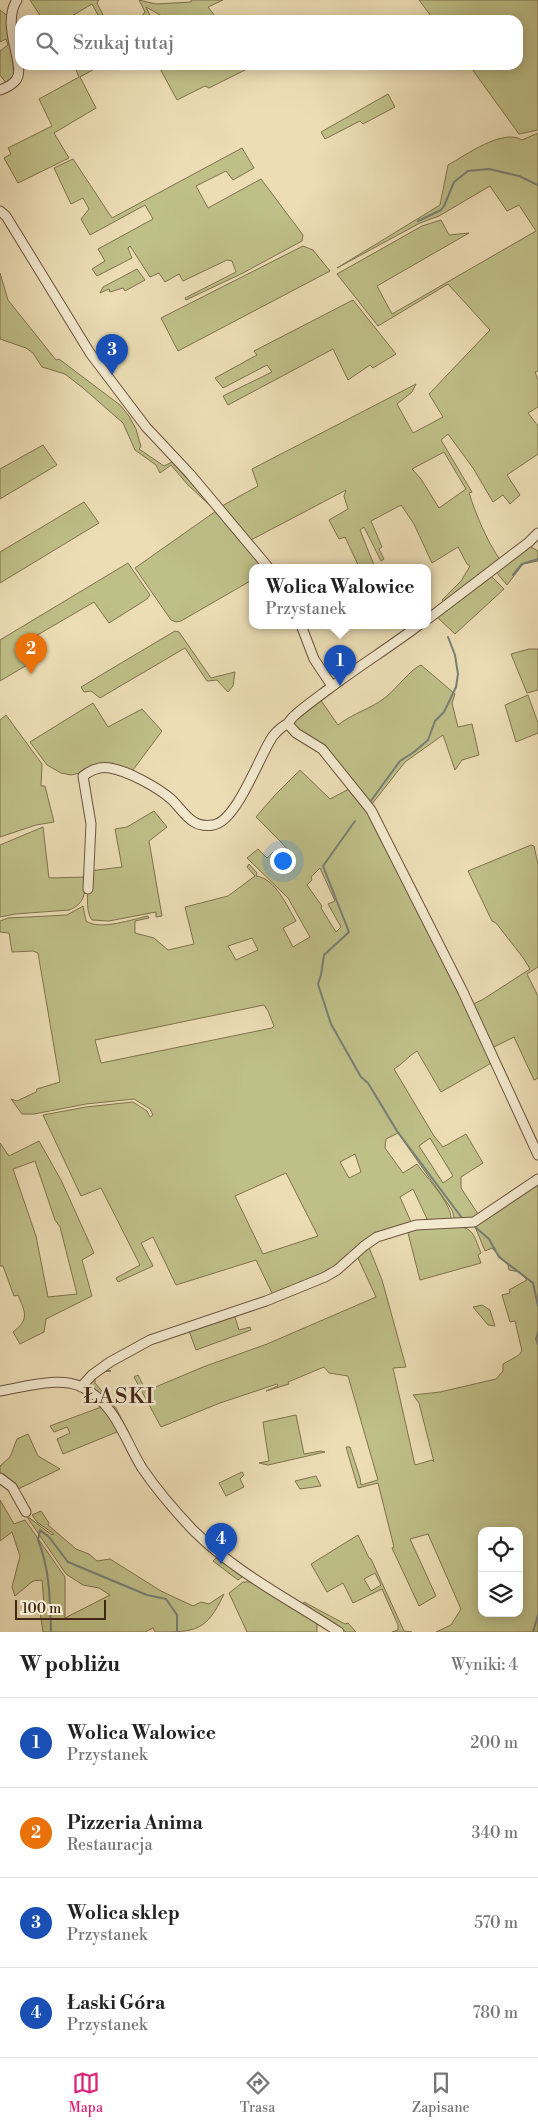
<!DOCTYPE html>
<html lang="pl">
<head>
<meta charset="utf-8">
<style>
	:root { --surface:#fff; --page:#f2f2f2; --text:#222; --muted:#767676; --line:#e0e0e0; --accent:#db2777 }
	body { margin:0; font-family:"Libre Bodoni",serif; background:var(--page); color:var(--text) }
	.controls { position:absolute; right:15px; bottom:15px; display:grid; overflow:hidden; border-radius:10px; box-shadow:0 2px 12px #0003 }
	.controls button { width:45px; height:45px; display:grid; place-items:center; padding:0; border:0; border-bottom:1px solid var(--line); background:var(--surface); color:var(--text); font:25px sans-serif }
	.scale { position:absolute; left:15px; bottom:12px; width:91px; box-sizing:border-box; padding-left:5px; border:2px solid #422616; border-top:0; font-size:14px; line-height:18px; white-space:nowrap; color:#422616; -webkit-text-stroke:4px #f3e9cf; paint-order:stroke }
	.you { position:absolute; left:282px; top:860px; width:18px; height:18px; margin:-12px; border:4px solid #fff; border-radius:50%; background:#1a73e8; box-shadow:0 0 0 8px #1a73e833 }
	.badge { display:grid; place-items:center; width:32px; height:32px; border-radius:50%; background:var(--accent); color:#fff; font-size:16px; font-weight:700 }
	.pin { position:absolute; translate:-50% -41px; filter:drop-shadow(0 1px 2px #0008) }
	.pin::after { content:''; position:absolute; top:26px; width:18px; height:15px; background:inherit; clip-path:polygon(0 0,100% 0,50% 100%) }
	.popup { position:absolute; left:249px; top:564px; width:182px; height:65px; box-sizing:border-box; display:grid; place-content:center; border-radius:10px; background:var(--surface); filter:drop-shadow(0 1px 4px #0005); font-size:16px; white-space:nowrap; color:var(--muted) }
	.popup b { font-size:19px; color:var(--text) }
	.popup::after { content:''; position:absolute; left:50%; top:100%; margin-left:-10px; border:10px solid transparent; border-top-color:var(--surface) }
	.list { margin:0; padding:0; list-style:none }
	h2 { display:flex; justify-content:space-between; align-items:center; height:65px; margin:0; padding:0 20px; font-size:21px }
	h2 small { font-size:16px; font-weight:400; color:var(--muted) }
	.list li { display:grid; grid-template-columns:32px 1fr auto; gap:15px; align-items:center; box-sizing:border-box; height:90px; padding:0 20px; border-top:1px solid var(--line) }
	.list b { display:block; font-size:19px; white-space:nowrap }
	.list p { margin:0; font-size:16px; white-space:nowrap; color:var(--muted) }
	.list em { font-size:16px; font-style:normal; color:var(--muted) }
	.icon { flex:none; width:28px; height:28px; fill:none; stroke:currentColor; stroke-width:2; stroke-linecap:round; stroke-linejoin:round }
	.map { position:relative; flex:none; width:538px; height:1632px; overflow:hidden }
	.search { position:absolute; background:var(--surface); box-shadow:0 2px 12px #0003; left:15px; right:15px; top:15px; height:55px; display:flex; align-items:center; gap:12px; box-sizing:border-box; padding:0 18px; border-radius:15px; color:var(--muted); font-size:19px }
	.sheet { height:425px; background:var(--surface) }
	nav { display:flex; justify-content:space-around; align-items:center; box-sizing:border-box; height:70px; border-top:1px solid var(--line); background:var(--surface); font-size:14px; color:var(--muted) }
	nav a { display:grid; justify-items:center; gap:2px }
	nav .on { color:var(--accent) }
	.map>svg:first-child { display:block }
	.green { fill:#bfbf88; stroke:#80724f; fill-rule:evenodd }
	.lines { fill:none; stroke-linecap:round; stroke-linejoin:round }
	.stream { stroke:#777f75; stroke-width:2 }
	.minor-casing { stroke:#6c543e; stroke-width:11 }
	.minor { stroke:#f3e9cf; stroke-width:9 }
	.labels { text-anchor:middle; stroke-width:5; stroke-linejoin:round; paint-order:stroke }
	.quarter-label { font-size:22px; letter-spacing:1px; fill:#422616; stroke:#f3e9cf }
</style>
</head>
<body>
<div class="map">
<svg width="538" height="1632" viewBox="0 0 538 1632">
	<rect width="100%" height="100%" fill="#ecddb5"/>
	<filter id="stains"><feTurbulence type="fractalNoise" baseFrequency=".004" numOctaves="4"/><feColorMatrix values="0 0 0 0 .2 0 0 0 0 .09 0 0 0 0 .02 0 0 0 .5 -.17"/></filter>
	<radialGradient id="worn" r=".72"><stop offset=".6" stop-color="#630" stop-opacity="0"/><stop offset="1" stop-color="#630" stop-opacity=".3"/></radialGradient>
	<!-- green -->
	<path class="green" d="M30,0H99L97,3L104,17L94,20L99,17L92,4L67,19L65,17L59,20H43Z
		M139,0L156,4L191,2V0H223L208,7L218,20H169L146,7L152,20H141L140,18L145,12Z
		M419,0H538V130L519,134L469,65H518V20H434Z
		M0,10L9,17L17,74L7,84L0,75V51L8,45L6,39L0,42Z
		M74,65H94L96,68L80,77L96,108L54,133L69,158L18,183L4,158L11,154L8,148L52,126L39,99L79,77Z
		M158,65H255L209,88L205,86L177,100Z
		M388,94L395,107L363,124L360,121L325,139L321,132Z
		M538,133V371L535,372L538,380V407L528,413L538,426V454L507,475L520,495L510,504L503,495L493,502L473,468L448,434L441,440L472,492L469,493C477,517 486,539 500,560L444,603L442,600L461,581L470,566L467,564L458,547L432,563L414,524L401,505L371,521L382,547L379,549L384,559L381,561L364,527L360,530L374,565L372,567H359L345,537L339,539L329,520L348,509L344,496L346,490L251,540L222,506L258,486L252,469L416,384L412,392L397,404L413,433L443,417L429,394L490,330L448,284L378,326L337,274L422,226L441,220L449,235L469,233L377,286L392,314L536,231L519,205L507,211L490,186L439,216L420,223L337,268L440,205L448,165C466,155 503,128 522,140ZM444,452L466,489L439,508L421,479L412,469Z
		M242,148L254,168L233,180L226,171L196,186L208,208L261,179L303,235L302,241L243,273L186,300L185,298L236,272L232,261L227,260L183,281L179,274L165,282L159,273L150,277L130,246L128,248L132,258L97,276L92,269L105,261L98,249L153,219L145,205L90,235L81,219L89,209L83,198L71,204L54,168L73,159L112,218Z
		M303,246L313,250L330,271L178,351L161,318Z
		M137,269L145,280L125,291L123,288L110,292L109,289L100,293L103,287Z
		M0,273L8,300L56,360L59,359L120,405L129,416L136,429L141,447L139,449L164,466L172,462L216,511L263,567H252V580L181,621L176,622L171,620L135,568L216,511L188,485L171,465L160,473L156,465L135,450L123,423L83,388L65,374L42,367L33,353L26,348L0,339Z
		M353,300L396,354L373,368L370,365L348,380L333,349L228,405L223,396L272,372L267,365L223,388L215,378L257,355L254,351Z
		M43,445L57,465L0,499V469Z
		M84,502L99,523L0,583V552Z
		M529,546L538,551V561L523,564L507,585L496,572Z
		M128,563L150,595L147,599L109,623L94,602L34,637L44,655L0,681V640Z
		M489,574L504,589L455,634L437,617Z
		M175,631L179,632L211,678L235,672L233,686L228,692L217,680L207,681L185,648L100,698L91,691L84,692L81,687Z
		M529,649H538V690L527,693L511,654Z
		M421,665L455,694L452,703L458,727L472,724L479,755L462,760L455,770L443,735L405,762L372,804L319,743L294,728L293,721L320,699L338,725C353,713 371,709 386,697C396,689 412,668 421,665Z
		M528,695L538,723V733L516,742L505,705Z
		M93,703L108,727L142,709L162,731L130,774L113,766L71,775L61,773L47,765L30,742Z
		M6,715L42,764L41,786H45L54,822L36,825L0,837V720Z
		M300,770L330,799L351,788L368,810L493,1062L441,1092L417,1051C408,1056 403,1064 394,1069L434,1136L443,1147L466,1134L483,1163L461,1177V1188L480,1217L455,1221L452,1210L398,1133L386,1139L385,1148L403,1173L417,1164C426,1177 452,1204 451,1219L428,1221L413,1189L400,1197L411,1222L382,1232L335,1269L273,1295L256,1260L176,1285L153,1237L141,1243L153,1266L118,1282L116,1278L140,1265L101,1188L81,1196L43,1115L86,1107L133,1102L147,1111L150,1117L153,1115L150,1109L134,1099L86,1104L34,1114H22L11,1099L17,1101L36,1092L37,1089L60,1082L38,953L33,951L12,952L9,933L0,932V921L8,918L67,915L83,906L86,921C100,931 133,919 148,916L149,918L135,921V933L154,938L168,950L194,944L185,907L228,896L255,876L247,867L249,864L257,873L256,876C275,878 287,906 296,921L283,928L293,947L310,937L288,898L247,858L258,849L267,858L273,852L286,866L293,856L281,842L256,817L275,795ZM320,868L335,901L328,904L341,927L336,932L321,908L322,906L307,885L312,880L311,877ZM252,938L258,950L236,960L228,946ZM264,1005L268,1011L274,1026L272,1028L101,1063L95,1040ZM430,1138L453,1176L443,1183L419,1146ZM355,1154L361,1172L349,1178L340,1162ZM286,1173L318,1236L263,1254L235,1196Z
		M154,811L167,827L149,841L162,916L156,917V912L109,921L92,920C84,911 89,885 89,871L122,867L115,829L127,827Z
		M43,827L49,878L86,877C85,893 85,904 69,910L15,914L0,917V845Z
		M531,845L534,846L538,864V967L527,974L538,996V1078L534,1080L514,1037L492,1048L470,1002L473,1004L482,1000L530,969L524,959L496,923L492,921L468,871Z
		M39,1141L61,1180L94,1253L82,1260L92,1296L46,1319L44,1332L20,1344L13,1332C30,1319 25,1312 18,1295L14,1296L3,1266H0V1143L9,1156ZM35,1161L55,1220L60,1227L77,1294L48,1297L36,1236L13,1169Z
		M538,1181V1632H436L451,1625L461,1609L428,1534L410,1539L436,1596L419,1606L392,1548L394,1547L378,1483L358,1488L346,1447H350L360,1478L361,1485L378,1480L348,1376L329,1373L324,1367L288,1382L289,1384L266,1391L278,1386L277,1384L220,1403L161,1427L134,1377L138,1375L146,1391L203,1367L267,1344L376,1297L357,1256L368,1245L382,1280L406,1367L393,1368L415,1465L432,1460L434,1462L419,1403L413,1395L440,1392L496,1379L503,1371V1364L519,1355L522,1351L515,1321L510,1322L502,1295L510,1293L509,1290L527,1280L520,1272L509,1270L508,1265L492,1248L485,1251L474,1224ZM482,1531H519V1613H482Z
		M452,1225C475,1228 473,1234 481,1253L478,1255L481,1263L420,1280L407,1229Z
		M482,1305L490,1310L495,1326L488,1325L473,1307Z
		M234,1314L239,1330L250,1327L251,1330L196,1350L188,1328Z
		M103,1369L111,1371C102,1372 94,1372 95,1383L116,1408L132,1440L112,1407L104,1398L87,1385L90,1378Z
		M104,1406L118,1430L117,1432L63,1454L57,1439L70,1433L67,1427L54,1432L50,1426Z
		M296,1415L304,1454L321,1451L325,1452L268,1465L259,1463L269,1461L263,1422Z
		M28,1434L38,1456L60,1469L18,1489L0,1476V1466L10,1457L17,1439Z
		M242,1472L244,1475L240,1479L244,1487L226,1496L219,1483Z
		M316,1476L321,1486L300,1489L295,1481Z
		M0,1500L14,1524L25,1520L65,1577V1618L110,1595L99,1588L83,1585L66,1574L29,1520L27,1516L52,1535L54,1534L37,1522L32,1515L41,1511L49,1523L48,1525L76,1549L89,1554L97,1561L110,1559L161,1591L193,1606L201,1602L209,1604L224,1594C206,1632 196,1632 155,1632L153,1628L145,1632H43L39,1605L44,1604L42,1580L33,1581L15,1596L12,1587L20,1556L12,1532L0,1541Z
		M358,1535L369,1558L371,1559L404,1631L412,1632H392L398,1630V1625L382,1589L353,1603L343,1583L327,1592L311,1564ZM375,1573L381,1585L371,1591L364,1579Z
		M216,1558L241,1575L242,1577L238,1580L213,1561Z
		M243,1582H250L317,1622V1632H247L229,1593Z
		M304,1602L345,1624L348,1623L356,1632H346L303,1605Z"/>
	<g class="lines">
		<!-- stream -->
		<path class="stream" d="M418,221L441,210L444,206L454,182L468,171L489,169L519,176L538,185
			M513,575L522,564L538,559
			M370,802L400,761L414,752L428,740L435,721L444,712L456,687L458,674L455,655L448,637
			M355,821L323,866L349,932L324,955L321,975L318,984L331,1024L361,1077L368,1083L397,1131L462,1218L465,1219
			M475,1227L489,1239L499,1257L533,1283L538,1306
			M538,1332L536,1339L538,1344
			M40,1530L49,1537L68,1562L147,1595L166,1599L177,1615V1632
			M40,1531L38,1540C50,1569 50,1601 51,1632
			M533,1632L538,1615"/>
		<!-- minor casing -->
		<g class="minor-casing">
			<path id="minor" d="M0,90C6,88 12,85 16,80C27,67 0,26 17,0
				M0,211L6,216L90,353L146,427L190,474L268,567
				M428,619L529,542L538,533
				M301,625L314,659L332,686
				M288,724L296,733L322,749L371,810L463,992L538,1155
				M88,889L91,824L83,776C91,770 100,766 110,768C128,771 157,787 171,799C184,811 191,829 213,825C237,822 260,754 273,736C278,730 281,727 287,724C289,723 291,718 294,716C305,706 318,697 330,688C359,666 390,647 419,625
				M81,1387L92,1375L110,1362L150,1340L266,1301L325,1277L337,1270L364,1246L377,1237L416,1225L474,1222L538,1179
				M0,1391C25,1387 59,1376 82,1387C116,1404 124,1439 142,1468C157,1490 175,1511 193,1530C236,1573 289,1599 339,1632
				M0,1478L12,1487L26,1512"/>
		</g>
		<!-- minor -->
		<use href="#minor" class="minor"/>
	</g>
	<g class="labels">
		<!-- quarter labels -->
		<g class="quarter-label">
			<text x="119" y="1403">ŁASKI</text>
		</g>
	</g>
	<rect width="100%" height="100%" filter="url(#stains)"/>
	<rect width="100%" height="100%" fill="url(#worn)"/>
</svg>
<div class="controls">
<button><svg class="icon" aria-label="locate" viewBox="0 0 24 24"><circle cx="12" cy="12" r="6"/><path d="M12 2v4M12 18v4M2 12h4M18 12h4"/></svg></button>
<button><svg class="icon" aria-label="layers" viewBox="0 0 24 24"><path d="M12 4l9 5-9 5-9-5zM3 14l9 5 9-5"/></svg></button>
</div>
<div class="scale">100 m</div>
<div class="you"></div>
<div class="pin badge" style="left:340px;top:686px;background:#1a4fb4">1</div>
<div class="popup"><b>Wolica Walowice</b>Przystanek</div>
<div class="pin badge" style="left:31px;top:674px;background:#e8710a">2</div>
<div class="pin badge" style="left:112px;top:375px;background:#1a4fb4">3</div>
<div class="pin badge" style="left:221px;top:1564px;background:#1a4fb4">4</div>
<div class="search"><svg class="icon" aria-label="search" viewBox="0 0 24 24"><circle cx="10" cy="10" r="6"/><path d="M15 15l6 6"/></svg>Szukaj tutaj</div>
</div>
<section class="sheet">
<h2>W pobliżu<small>Wyniki: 4</small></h2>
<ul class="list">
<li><span class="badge" style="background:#1a4fb4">1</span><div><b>Wolica Walowice</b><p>Przystanek</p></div><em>200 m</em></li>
<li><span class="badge" style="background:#e8710a">2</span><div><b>Pizzeria Anima</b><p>Restauracja</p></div><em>340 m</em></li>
<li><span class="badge" style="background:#1a4fb4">3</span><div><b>Wolica sklep</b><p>Przystanek</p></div><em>570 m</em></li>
<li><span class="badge" style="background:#1a4fb4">4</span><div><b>Łaski Góra</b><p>Przystanek</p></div><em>780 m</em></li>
</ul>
</section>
<nav>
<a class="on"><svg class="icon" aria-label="map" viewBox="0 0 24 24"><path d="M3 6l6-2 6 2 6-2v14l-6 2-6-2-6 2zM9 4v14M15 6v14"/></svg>Mapa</a>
<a><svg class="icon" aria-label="directions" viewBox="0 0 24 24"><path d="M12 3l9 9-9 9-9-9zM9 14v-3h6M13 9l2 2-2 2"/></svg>Trasa</a>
<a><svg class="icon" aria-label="saved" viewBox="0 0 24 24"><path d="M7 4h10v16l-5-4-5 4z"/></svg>Zapisane</a>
</nav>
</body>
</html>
